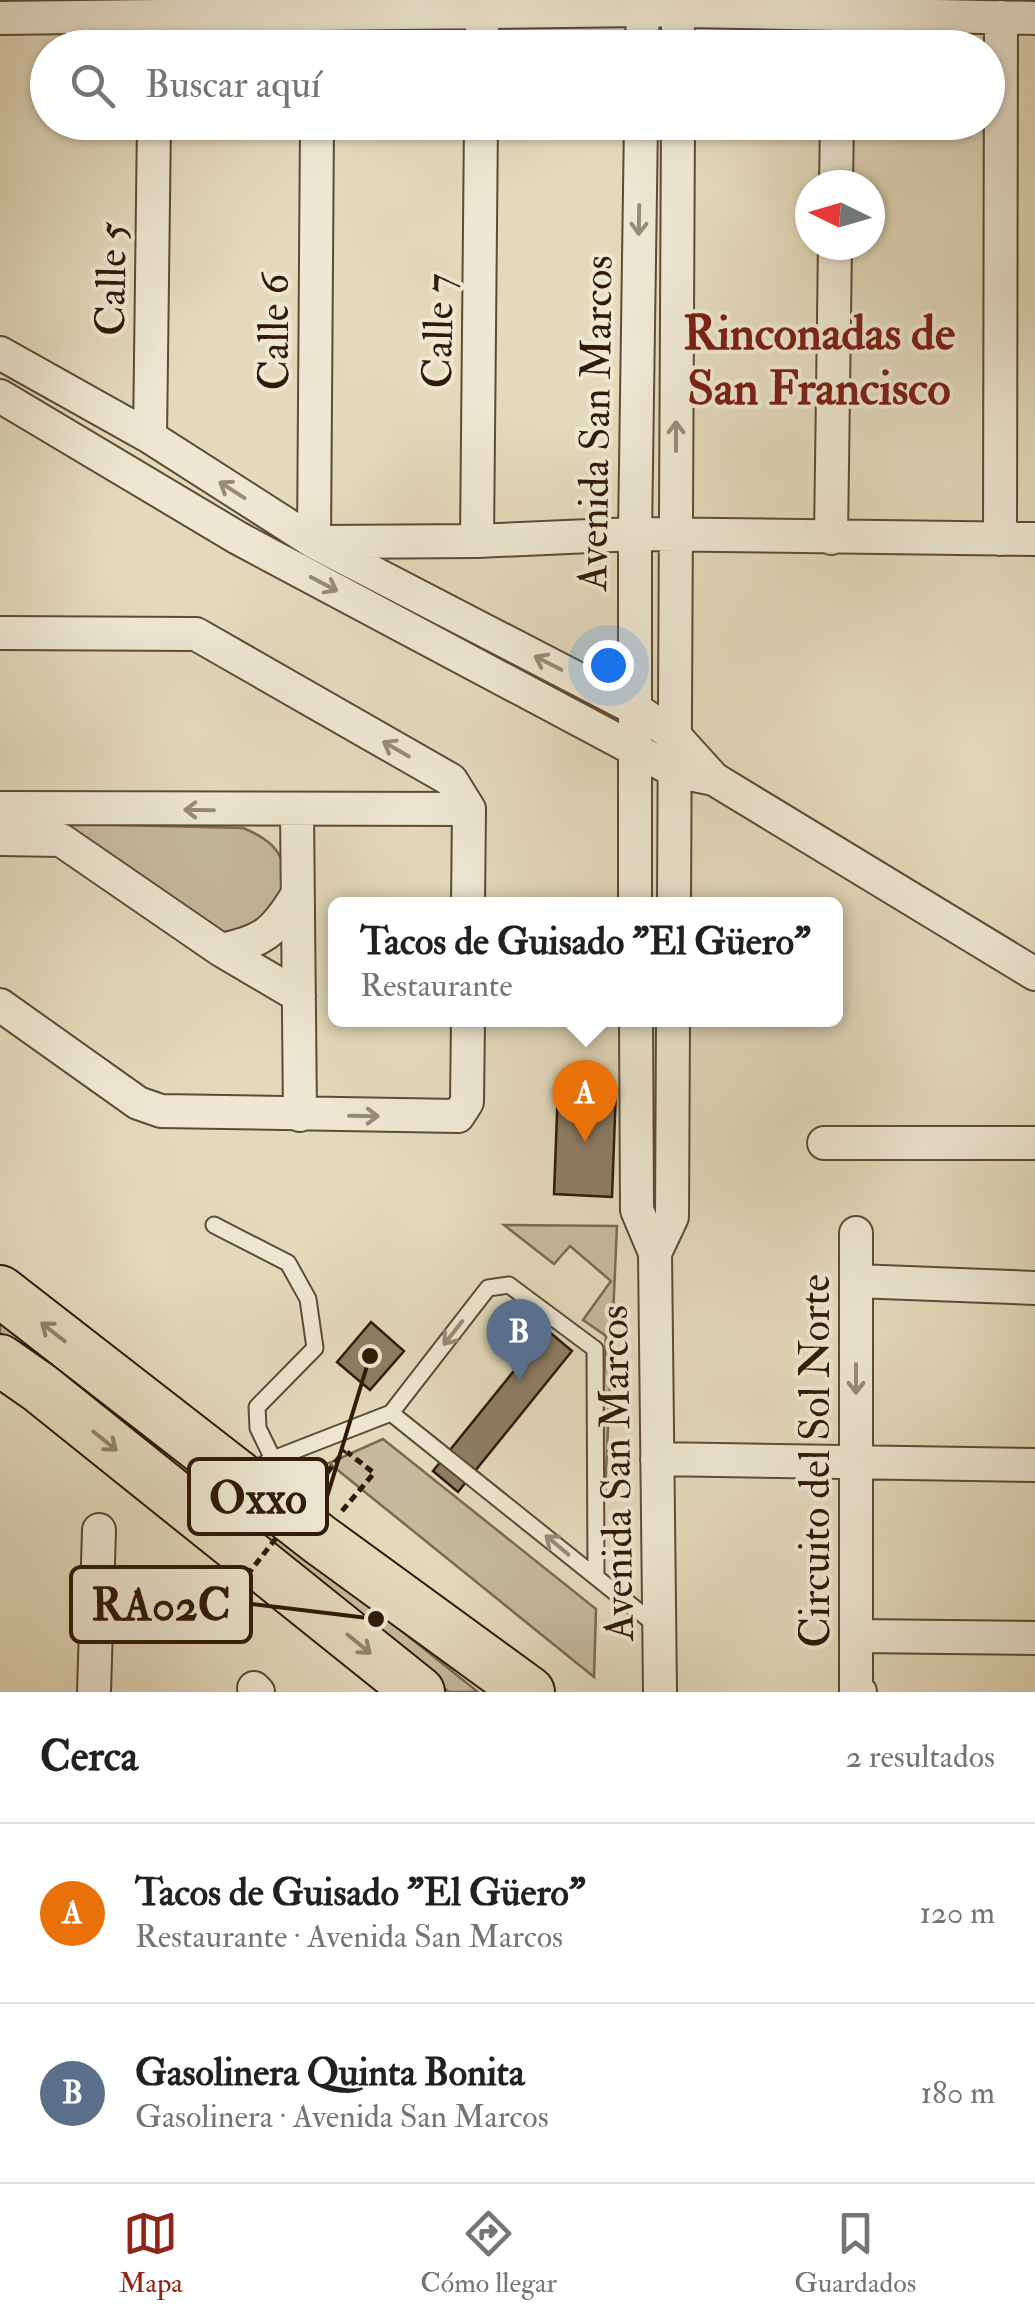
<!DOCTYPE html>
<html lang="es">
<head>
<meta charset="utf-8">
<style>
	:root { --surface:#fff; --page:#f2f2f2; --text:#202124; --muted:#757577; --line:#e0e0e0; --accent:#8f2418 }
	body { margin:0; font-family:"IM FELL Double Pica",serif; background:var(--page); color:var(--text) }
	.compass { position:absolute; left:795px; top:170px; width:90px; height:90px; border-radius:50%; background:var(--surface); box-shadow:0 2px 8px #0004; rotate:275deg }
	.you { position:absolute; left:608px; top:665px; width:35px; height:35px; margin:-25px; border:8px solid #fff; border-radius:50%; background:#1a73e8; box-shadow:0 0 0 15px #1a73e833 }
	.badge { display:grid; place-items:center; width:65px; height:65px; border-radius:50%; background:var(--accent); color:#fff; font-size:32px; font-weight:700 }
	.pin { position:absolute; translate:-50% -82px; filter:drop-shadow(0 2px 5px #0008) }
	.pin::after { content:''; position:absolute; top:52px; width:35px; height:30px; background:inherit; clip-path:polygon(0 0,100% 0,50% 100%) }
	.popup { position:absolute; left:328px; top:897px; width:515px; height:130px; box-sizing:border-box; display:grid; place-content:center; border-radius:15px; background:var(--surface); filter:drop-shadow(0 2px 8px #0005); font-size:32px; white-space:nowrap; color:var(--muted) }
	.popup b { font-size:38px; color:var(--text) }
	.popup::after { content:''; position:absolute; left:50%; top:100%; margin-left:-20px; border:20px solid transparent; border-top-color:var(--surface) }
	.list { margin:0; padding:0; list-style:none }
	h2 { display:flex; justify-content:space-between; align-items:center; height:130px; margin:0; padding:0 40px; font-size:42px }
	h2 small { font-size:32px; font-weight:400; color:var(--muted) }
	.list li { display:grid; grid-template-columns:65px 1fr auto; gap:30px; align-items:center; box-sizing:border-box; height:180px; padding:0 40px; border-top:2px solid var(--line) }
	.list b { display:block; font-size:38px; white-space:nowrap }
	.list p { margin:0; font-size:32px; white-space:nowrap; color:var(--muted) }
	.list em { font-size:32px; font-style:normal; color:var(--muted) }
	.icon { flex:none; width:55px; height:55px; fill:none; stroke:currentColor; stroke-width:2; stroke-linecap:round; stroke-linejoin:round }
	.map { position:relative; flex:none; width:1035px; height:1692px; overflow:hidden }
	.search { position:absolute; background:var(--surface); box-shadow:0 2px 8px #0004; left:30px; right:30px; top:30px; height:110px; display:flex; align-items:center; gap:25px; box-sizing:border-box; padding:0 35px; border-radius:55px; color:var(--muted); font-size:38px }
	.sheet { height:490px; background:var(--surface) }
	nav { display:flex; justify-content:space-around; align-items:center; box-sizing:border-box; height:140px; border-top:2px solid var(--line); background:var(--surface); font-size:28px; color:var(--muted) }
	nav a { display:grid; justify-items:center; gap:5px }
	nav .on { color:var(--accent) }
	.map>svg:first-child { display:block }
	.green { fill:#c5ba9d; stroke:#7b6a52; stroke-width:2.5 }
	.building { fill:#8e7e66; stroke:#311b08; stroke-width:2.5 }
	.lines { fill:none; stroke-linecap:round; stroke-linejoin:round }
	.service-casing { stroke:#5e4b35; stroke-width:19 }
	.minor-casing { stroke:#5e4b35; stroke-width:36 }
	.primary-casing { stroke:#311b08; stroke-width:54 }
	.path { stroke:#311b08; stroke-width:5; stroke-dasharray:8 5; stroke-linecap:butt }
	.service { stroke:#ede7d3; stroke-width:15 }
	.minor { stroke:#ede7d3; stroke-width:32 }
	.primary { stroke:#e3dabc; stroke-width:50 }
	.path-bridge { stroke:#311b08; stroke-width:5; stroke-dasharray:8 5; stroke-linecap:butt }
	.oneway { stroke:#988b78 }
	.oneway2 { stroke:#93846b }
	.labels { text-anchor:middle; stroke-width:8; stroke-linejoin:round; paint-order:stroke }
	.street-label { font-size:42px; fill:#311b08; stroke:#ede7d3 }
	.quarter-label { font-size:48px; font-weight:bold; fill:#7a1f14; stroke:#ede7d3 }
	.leader { fill:none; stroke:#311b08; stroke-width:4 }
	.callout-dot { fill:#311b08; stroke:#ede7d3; stroke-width:4 }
	.callout { fill:#ede7d3; stroke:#311b08; stroke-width:4 }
	.callout-label { font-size:45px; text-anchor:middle; font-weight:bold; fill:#311b08 }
</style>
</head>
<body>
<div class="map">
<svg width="1035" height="1692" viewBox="0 0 1035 1692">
	<rect width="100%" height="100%" fill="#e3dabc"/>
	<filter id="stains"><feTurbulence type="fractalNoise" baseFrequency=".002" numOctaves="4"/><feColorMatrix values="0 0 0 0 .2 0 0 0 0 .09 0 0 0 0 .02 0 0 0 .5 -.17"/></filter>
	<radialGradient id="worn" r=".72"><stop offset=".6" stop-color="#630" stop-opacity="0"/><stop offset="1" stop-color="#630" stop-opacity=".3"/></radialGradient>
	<!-- green -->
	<path class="green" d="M36,823L243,828C290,847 289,870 276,913L229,936Z
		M504,1225L617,1226L605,1496L599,1490L606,1336L583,1320L611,1281L570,1246L554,1264Z
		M0,1310L478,1692H449L0,1346Z
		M383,1439L596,1609L594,1677L329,1463Z"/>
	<!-- building -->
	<path class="building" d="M558,1087L616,1089L612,1197L554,1194Z
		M371,1322L404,1351L370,1390L337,1362Z
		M547,1330L572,1351L458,1492L433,1471Z"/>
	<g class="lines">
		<!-- service casing -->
		<g class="service-casing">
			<path id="service" d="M214,1225L288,1263L308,1299L315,1348L257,1407L258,1428L273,1459
				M391,1413L488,1288L509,1285L595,1349L596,1576
				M247,1474L273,1459L391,1413L657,1626"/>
		</g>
		<!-- minor casing -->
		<g class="minor-casing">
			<path id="minor" d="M0,18L642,10L1035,18
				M318,48V15
				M482,48V14
				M642,48L643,0
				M678,48V0
				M836,185L837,122
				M0,353L150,437L314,542L634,708L675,736L714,779L1035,974
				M0,396L238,538L675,771L714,779
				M150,437L154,122
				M831,538L835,245
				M1000,539L1001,17
				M477,541L481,122
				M314,542L317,122
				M322,542L477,541L635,534L1035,539
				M0,633L196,634L451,780L469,809
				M0,808L469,809
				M297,811L300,1115
				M0,839L61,840L221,950L299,996
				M468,904L469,809
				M635,904V534L641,122
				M674,904L678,122
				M221,950C263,941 274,933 297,895
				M0,1005L138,1103L161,1111L458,1116L467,1102L468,1020
				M636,1020L637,1210L655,1253L660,1692
				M824,1143H1035
				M856,1233V1689L860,1692
				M655,1253L672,1217L673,1020
				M856,1281L1035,1288
				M657,1459L1035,1465
				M856,1636L1035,1638
				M254,1688L258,1692
				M94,1692L99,1530"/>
		</g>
		<!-- primary casing -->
		<g class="primary-casing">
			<path id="primary" d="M0,1291L319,1539L529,1692
				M0,1360L40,1388L419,1692"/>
		</g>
		<!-- path -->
		<path class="path" d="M342,1511L374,1473L347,1452
			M216,1577L205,1592L223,1606"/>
		<!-- service -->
		<use href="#service" class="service"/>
		<!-- minor -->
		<use href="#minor" class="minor"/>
		<!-- primary -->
		<use href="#primary" class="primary"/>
		<!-- path-bridge -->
		<path class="path-bridge" d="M223,1606L345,1450"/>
	</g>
	<!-- one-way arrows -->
	<defs><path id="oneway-shaft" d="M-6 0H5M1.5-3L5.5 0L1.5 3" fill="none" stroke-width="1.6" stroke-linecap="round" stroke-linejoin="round" transform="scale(2.5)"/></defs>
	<g class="oneway">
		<use href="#oneway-shaft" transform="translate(639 220) rotate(91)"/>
		<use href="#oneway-shaft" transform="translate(676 436) rotate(-90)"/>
		<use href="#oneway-shaft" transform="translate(232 490) rotate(-147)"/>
		<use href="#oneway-shaft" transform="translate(324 584) rotate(28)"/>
		<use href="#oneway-shaft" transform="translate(548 663) rotate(-153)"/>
		<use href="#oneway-shaft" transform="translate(396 749) rotate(-150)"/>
		<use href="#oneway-shaft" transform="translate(199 810) rotate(-179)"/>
		<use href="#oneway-shaft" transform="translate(364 1116) rotate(1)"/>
		<use href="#oneway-shaft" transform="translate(453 1333) rotate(128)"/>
		<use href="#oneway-shaft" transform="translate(856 1379) rotate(90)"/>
		<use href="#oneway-shaft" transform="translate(557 1545) rotate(-140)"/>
	</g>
	<g class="oneway2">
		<use href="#oneway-shaft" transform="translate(53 1332) rotate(-142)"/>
		<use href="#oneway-shaft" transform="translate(105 1441) rotate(39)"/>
		<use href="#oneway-shaft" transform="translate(359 1644) rotate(39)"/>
	</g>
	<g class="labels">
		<!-- street labels -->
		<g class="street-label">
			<text transform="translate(110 279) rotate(-89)" y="15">Calle 5</text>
			<text transform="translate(437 331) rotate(-89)" y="15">Calle 7</text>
			<text transform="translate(273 332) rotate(-90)" y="15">Calle 6</text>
			<text transform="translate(594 423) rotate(-89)" y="15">Avenida San Marcos</text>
			<text transform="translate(814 1461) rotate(-90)" y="15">Circuito del Sol Norte</text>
			<text transform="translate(615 1473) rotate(-91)" y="15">Avenida San Marcos</text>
		</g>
		<!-- quarter labels -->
		<g class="quarter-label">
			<text x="819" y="349">Rinconadas de<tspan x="819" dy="55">San Francisco</tspan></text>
		</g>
	</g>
	<!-- callouts -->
	<path class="leader" d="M370 1356L327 1497M376 1619L251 1604"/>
	<g class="callout-dot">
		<circle cx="370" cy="1356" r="10"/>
		<circle cx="376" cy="1619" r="10"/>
	</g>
	<g class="callout">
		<rect x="189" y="1459" width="138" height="75" rx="10"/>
		<rect x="71" y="1567" width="180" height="75" rx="10"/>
	</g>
	<g class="callout-label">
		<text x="258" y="1513">Oxxo</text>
		<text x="161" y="1620">RA02C</text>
	</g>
	<rect width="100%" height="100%" filter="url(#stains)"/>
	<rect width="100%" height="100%" fill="url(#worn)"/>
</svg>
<svg class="compass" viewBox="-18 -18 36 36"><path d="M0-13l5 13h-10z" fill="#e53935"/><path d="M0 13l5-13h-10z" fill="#757577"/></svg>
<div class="you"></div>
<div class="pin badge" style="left:585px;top:1142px;background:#e8710a">A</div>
<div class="popup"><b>Tacos de Guisado &quot;El Güero&quot;</b>Restaurante</div>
<div class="pin badge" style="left:519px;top:1381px;background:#5c6f8a">B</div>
<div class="search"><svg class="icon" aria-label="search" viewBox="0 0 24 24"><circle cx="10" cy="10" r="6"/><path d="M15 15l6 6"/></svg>Buscar aquí</div>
</div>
<section class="sheet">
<h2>Cerca<small>2 resultados</small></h2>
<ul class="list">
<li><span class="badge" style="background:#e8710a">A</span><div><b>Tacos de Guisado &quot;El Güero&quot;</b><p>Restaurante · Avenida San Marcos</p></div><em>120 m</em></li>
<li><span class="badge" style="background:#5c6f8a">B</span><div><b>Gasolinera Quinta Bonita</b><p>Gasolinera · Avenida San Marcos</p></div><em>180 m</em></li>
</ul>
</section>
<nav>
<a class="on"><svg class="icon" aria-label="map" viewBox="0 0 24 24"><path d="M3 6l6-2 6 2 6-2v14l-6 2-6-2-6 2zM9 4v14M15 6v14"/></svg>Mapa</a>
<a><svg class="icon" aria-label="directions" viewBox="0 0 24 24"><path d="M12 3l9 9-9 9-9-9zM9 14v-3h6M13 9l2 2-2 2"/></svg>Cómo llegar</a>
<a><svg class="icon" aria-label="saved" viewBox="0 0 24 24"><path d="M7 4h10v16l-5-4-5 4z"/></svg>Guardados</a>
</nav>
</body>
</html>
